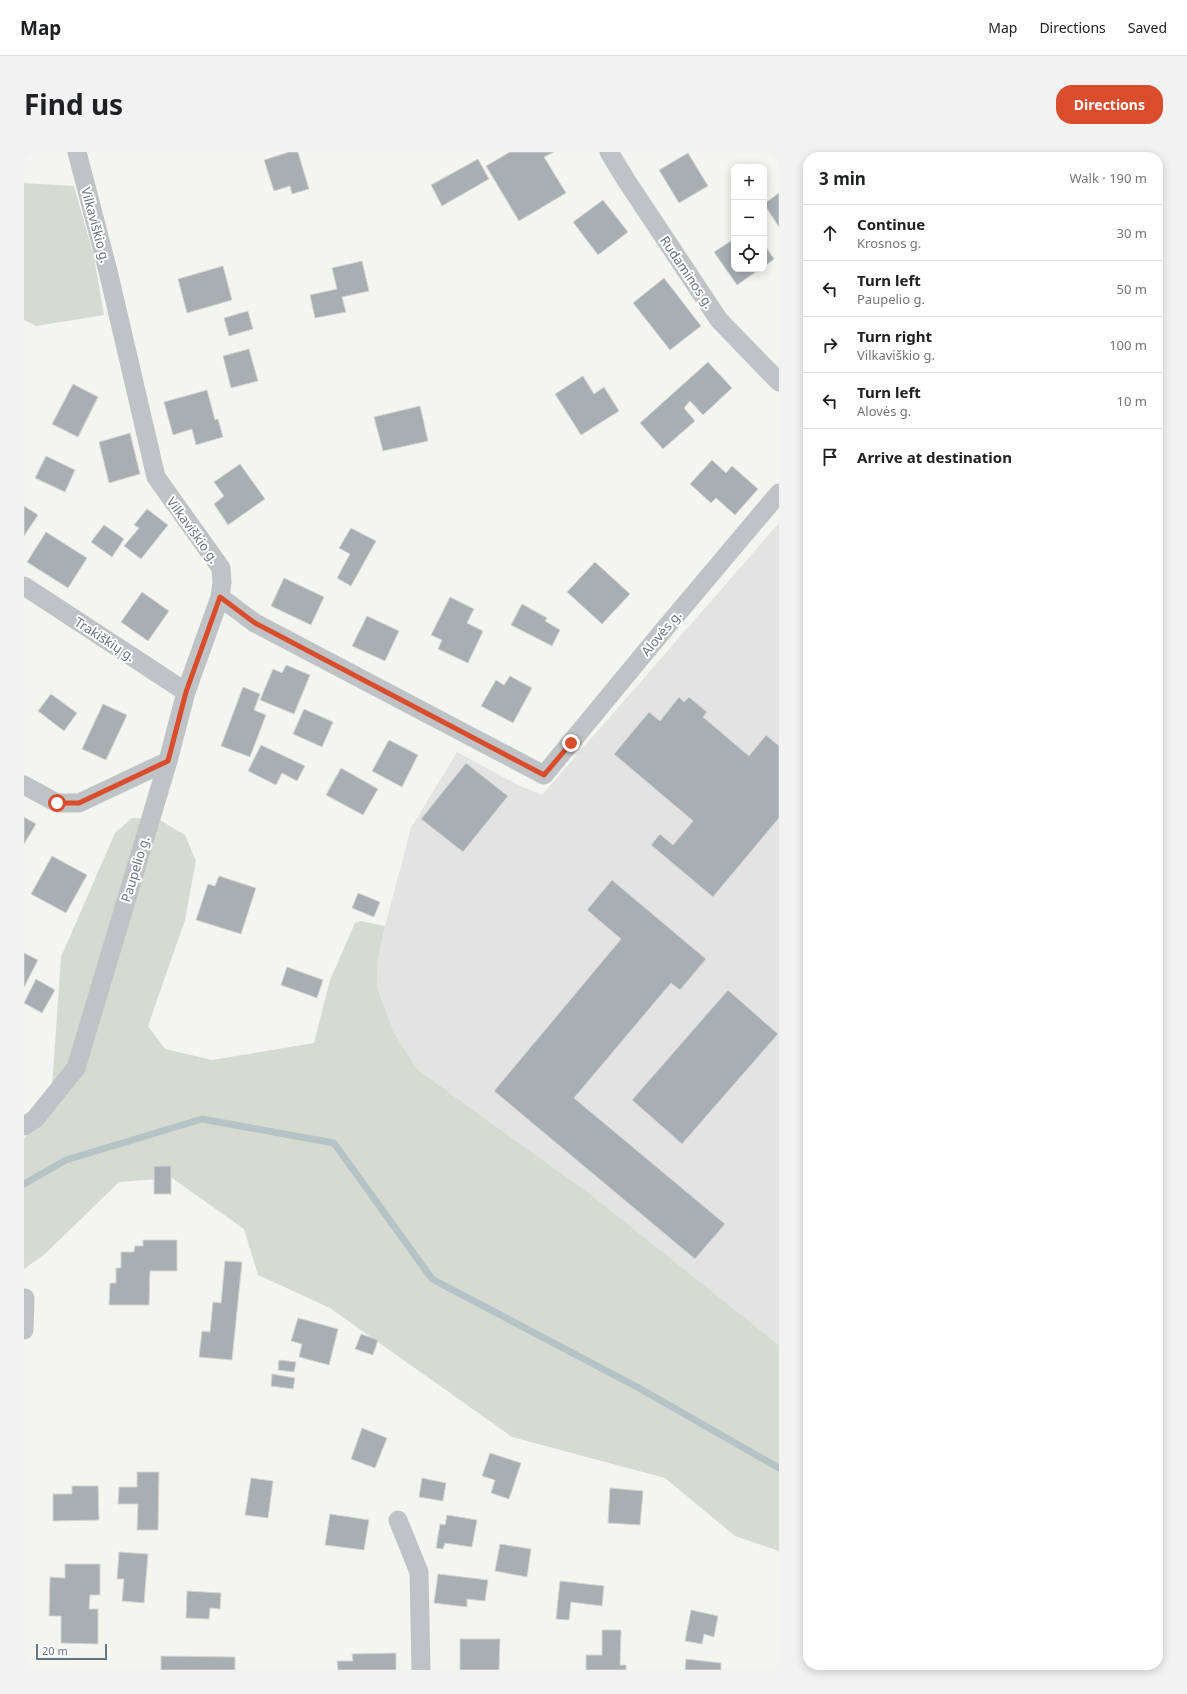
<!DOCTYPE html>
<html lang="en">
<head>
<meta charset="utf-8">
<style>
	:root { --surface:#fff; --page:#f2f2f2; --text:#202124; --muted:#757577; --line:#e0e0e0; --accent:#d94c2c }
	body { margin:0; font-family:"Noto Sans",sans-serif; background:var(--page); color:var(--text) }
	.controls { position:absolute; right:12px; top:12px; display:grid; overflow:hidden; border-radius:8px; box-shadow:0 2px 10px #0003 }
	.controls button { width:36px; height:36px; display:grid; place-items:center; padding:0; border:0; border-bottom:1px solid var(--line); background:var(--surface); color:var(--text); font:20px sans-serif }
	.scale { position:absolute; left:12px; bottom:10px; width:71px; box-sizing:border-box; padding-left:4px; border:2px solid #657580; border-top:0; font-size:11px; line-height:14px; white-space:nowrap; color:#657580; -webkit-text-stroke:3px #fff; paint-order:stroke }
	.stop { position:absolute; width:12px; height:12px; margin:-9px; border:3px solid #d94c2c; border-radius:50%; background:#fff }
	.stop.end { background:#d94c2c; border-color:#fff; box-shadow:0 1px 4px #0008 }
	.list { margin:0; padding:0; list-style:none }
	h2 { display:flex; justify-content:space-between; align-items:center; height:52px; margin:0; padding:0 16px; font-size:17px }
	h2 small { font-size:13px; font-weight:400; color:var(--muted) }
	.list li { display:grid; grid-template-columns:26px 1fr auto; gap:12px; align-items:center; box-sizing:border-box; height:56px; padding:0 16px; border-top:1px solid var(--line) }
	.list b { display:block; font-size:15px; white-space:nowrap }
	.list p { margin:0; font-size:13px; white-space:nowrap; color:var(--muted) }
	.list em { font-size:13px; font-style:normal; color:var(--muted) }
	.icon { flex:none; width:22px; height:22px; fill:none; stroke:currentColor; stroke-width:2; stroke-linecap:round; stroke-linejoin:round }
	.map { position:relative; flex:none; width:755px; height:1518px; overflow:hidden; border-radius:16px }
	header { display:flex; align-items:center; gap:24px; box-sizing:border-box; height:56px; padding:0 20px; background:var(--surface); border-bottom:1px solid var(--line) }
	header strong { font-size:19px }
	nav { display:flex; gap:22px; margin-inline-start:auto; font-size:14px }
	.intro { display:flex; align-items:center; justify-content:space-between; box-sizing:border-box; height:96px; padding:0 24px }
	h1 { margin:0; font-size:28px }
	.button { padding:10px 18px; border-radius:16px; background:var(--accent); color:#fff; font-size:14px; font-weight:700 }
	main { display:flex; gap:24px; padding:0 24px }
	aside { flex:1; background:var(--surface); border-radius:16px; box-shadow:0 2px 10px #0003 }
	.map>svg:first-child { display:block }
	.built { fill:#e2e3e2 }
	.green { fill:#d6dbd2 }
	.lines { fill:none; stroke-linecap:round; stroke-linejoin:round }
	.stream { stroke:#b6c3c6; stroke-width:7 }
	.building { fill:#a7afb3; stroke:#d5d5d3 }
	.minor { stroke:#bfc3c6; stroke-width:19 }
	.route { stroke:#d94c2c; stroke-width:5 }
	.labels { text-anchor:middle; stroke-width:4; stroke-linejoin:round; paint-order:stroke }
	.street-label { font-size:13px; fill:#657580; stroke:#fff }
</style>
</head>
<body>
<header>
<strong>Map</strong>
<nav><a>Map</a><a>Directions</a><a>Saved</a></nav>
</header>
<div class="intro"><h1>Find us</h1><a class="button">Directions</a></div>
<main>
<div class="map">
<svg width="755" height="1518" viewBox="0 0 755 1518">
	<rect width="100%" height="100%" fill="#f4f4f1"/>
	<!-- built -->
	<path class="built" d="M755,371V1193L570,1045L394,918L370,881L353,835L354,807L361,774L387,676L433,600L494,633L518,643Z"/>
	<!-- green -->
	<path class="green" d="M0,31L50,34L70,105L80,163L12,174L0,168Z
		M108,666L134,667L161,683L172,709L161,768L124,874L141,897L188,908L290,891L306,828L331,771L337,769L361,774L354,807L353,835L370,881L394,918L570,1045L755,1193V1399L711,1384L641,1326L488,1285L306,1156L234,1123L220,1077L148,1026L95,1030L21,1102L0,1117V987L27,950L37,805L91,681Z"/>
	<g class="lines">
		<!-- stream -->
		<path class="stream" d="M0,1032L42,1008L178,967L310,991L408,1127L615,1236L755,1316"/>
	</g>
	<!-- building -->
	<path class="building" d="M265,0H274L285,37L268,42L266,34L250,39L240,8Z
		M486,0H530L520,5L542,41L495,69L462,14Z
		M664,1L684,34L655,51L635,18Z
		M454,7L465,27L418,54L407,33Z
		M755,41V75L740,52Z
		M579,48L604,80L574,103L549,70Z
		M710,87V117H736L713,133L690,100Z
		M740,92L750,107L740,115Z
		M338,109L345,139L318,145L322,160L291,166L286,143L313,137L308,116Z
		M199,114L208,148L163,161L154,127Z
		M640,126L677,174L646,198L609,151Z
		M224,159L229,177L205,184L200,166Z
		M225,197L234,229L207,236L199,204Z
		M684,210L708,236L679,263L666,249L660,256L671,269L639,297L616,271Z
		M559,224L570,242L580,235L595,259L557,283L531,242Z
		M49,232L74,245L54,285L28,272Z
		M183,238L191,268L194,267L199,285L172,293L168,277L149,283L140,250Z
		M396,254L404,289L359,299L350,265Z
		M106,281L116,322L85,331L75,290Z
		M22,304L51,318L41,340L11,326Z
		M688,308L702,321L708,314L734,337L711,363L692,346L687,351L666,332Z
		M216,312L241,347L204,373L190,352L200,344L190,330Z
		M0,354L14,363L0,384Z
		M123,357L144,373L117,407L100,394L115,376L110,373Z
		M80,373L100,387L88,405L67,390Z
		M327,376L352,389L327,434L313,426L326,402L315,396Z
		M22,380L63,406L44,436L3,410Z
		M571,410L606,442L578,472L543,440Z
		M260,426L300,445L287,473L247,454Z
		M118,440L145,459L124,489L97,470Z
		M426,445L450,457L443,471L459,479L444,511L414,497L418,488L407,483Z
		M498,452L523,466L521,469L536,478L528,494L487,473Z
		M343,464L375,479L361,509L328,494Z
		M262,513L286,523L270,562L236,548L249,517L258,521Z
		M486,524L508,536L489,571L457,554L472,528L480,533Z
		M219,535L236,542L230,558L242,563L226,605L197,594Z
		M27,542L53,561L40,579L14,559Z
		M655,545L660,550L665,545L683,560L679,565L725,604L742,583L755,594V666L689,745L627,693L636,682L649,693L669,669L590,602L625,560L636,569Z
		M79,552L103,563L82,608L58,597Z
		M280,557L309,570L298,595L269,582Z
		M365,588L394,603L378,635L348,619Z
		M237,593L281,614L273,629L258,621L252,633L224,619Z
		M442,611L484,644L439,700L397,667Z
		M317,616L354,637L339,663L302,643Z
		M0,665L12,672L0,692Z
		M28,704L63,723L42,761L7,742Z
		M195,724L232,736L217,782L172,768L184,732L191,734Z
		M588,728L682,807L656,838L647,831L550,946L701,1072L671,1107L470,939L597,787L563,758Z
		M334,741L356,750L350,765L328,756Z
		M0,801L14,808L0,835Z
		M263,815L299,828L293,846L257,833Z
		M12,827L31,838L18,861L0,851Z
		M704,838L754,882L658,992L608,948Z
		M130,1014H147V1042H130Z
		M119,1088H153V1119H126L125,1153H85L86,1131H92V1116H97V1100H110L111,1094H119Z
		M201,1109L218,1110L208,1208L175,1205L178,1179L186,1180L189,1150L197,1151Z
		M274,1166L314,1177L305,1213L275,1205L278,1192L267,1189Z
		M337,1182L354,1188L349,1203L331,1197Z
		M255,1208L272,1210L270,1220L254,1218Z
		M248,1222L271,1226L269,1237L247,1234Z
		M338,1276L363,1286L351,1316L327,1307Z
		M466,1301L497,1311L485,1347L467,1341L471,1328L458,1324Z
		M113,1320H135L134,1378H113L114,1352H94L95,1335H113Z
		M227,1326L249,1329L244,1366L221,1363Z
		M398,1326L422,1331L419,1349L395,1345Z
		M48,1334H74L75,1368L29,1369V1342H48Z
		M586,1336L619,1339L616,1373L584,1371Z
		M306,1362L345,1368L340,1398L301,1393Z
		M423,1363L453,1368L448,1395L421,1391L419,1397L412,1396L416,1372L421,1373Z
		M476,1392L507,1397L503,1425L471,1419Z
		M95,1400L124,1402L120,1451L98,1449L100,1427H93Z
		M41,1412H76V1443H66L65,1457H74V1492L37,1491V1464H25L26,1425L41,1426Z
		M414,1422L464,1428L461,1449L443,1447V1455L410,1451Z
		M536,1429L580,1434L578,1454L547,1450L545,1468L532,1467Z
		M163,1439L197,1441L196,1457L186,1456L185,1467L162,1466Z
		M667,1458L694,1464L690,1485L680,1482L678,1492L661,1489Z
		M578,1478H597L596,1513H602V1518H562V1503H578Z
		M436,1487H476L475,1518H436Z
		M372,1501V1518H314L313,1509H329L328,1502Z
		M137,1504L211,1505V1518H137Z
		M662,1507L697,1511V1518H661Z"/>
	<g class="lines">
		<!-- minor -->
		<path class="minor" d="M53,0L84,119L132,325L197,416L198,430L196,445L231,471L520,623L633,486L755,341
			M585,0L602,28L695,168L755,230
			M0,434L162,540
			M0,633L33,651H55L144,609
			M0,974L11,967L52,916L144,609L162,540L196,445
			M0,1178L1,1146
			M374,1368L395,1420L397,1518"/>
	</g>
	<g class="lines">
		<!-- route -->
		<path class="route" d="M33,651H55L144,609L162,540L196,445L231,471L520,623L547,591"/>
	</g>
	<g class="labels">
		<!-- street labels -->
		<g class="street-label">
			<text transform="translate(72 73) rotate(75)" y="5">Vilkaviškio g.</text>
			<text transform="translate(663 120) rotate(56)" y="5">Rudaminos g.</text>
			<text transform="translate(169 378) rotate(54)" y="5">Vilkaviškio g.</text>
			<text transform="translate(637 481) rotate(-50)" y="5">Alovės g.</text>
			<text transform="translate(81 487) rotate(33)" y="5">Trakiškių g.</text>
			<text transform="translate(111 717) rotate(-73)" y="5">Paupelio g.</text>
		</g>
	</g>
</svg>
<div class="controls">
<button>+</button>
<button>−</button>
<button><svg class="icon" aria-label="locate" viewBox="0 0 24 24"><circle cx="12" cy="12" r="6"/><path d="M12 2v4M12 18v4M2 12h4M18 12h4"/></svg></button>
</div>
<div class="scale">20 m</div>
<div class="stop" style="left:33px;top:651px"></div>
<div class="stop end" style="left:547px;top:591px"></div>
</div>
<aside>
<h2>3 min<small>Walk · 190 m</small></h2>
<ul class="list">
<li><svg class="icon" aria-label="ahead" viewBox="0 0 24 24"><path d="M12 20V5M6 11l6-6 6 6"/></svg><div><b>Continue</b><p>Krosnos g.</p></div><em>30 m</em></li>
<li><svg class="icon" aria-label="left" viewBox="0 0 24 24"><path d="M17 20v-9H6M10 6l-5 5 5 5"/></svg><div><b>Turn left</b><p>Paupelio g.</p></div><em>50 m</em></li>
<li><svg class="icon" aria-label="right" viewBox="0 0 24 24"><path d="M7 20v-9h11M14 6l5 5-5 5"/></svg><div><b>Turn right</b><p>Vilkaviškio g.</p></div><em>100 m</em></li>
<li><svg class="icon" aria-label="left" viewBox="0 0 24 24"><path d="M17 20v-9H6M10 6l-5 5 5 5"/></svg><div><b>Turn left</b><p>Alovės g.</p></div><em>10 m</em></li>
<li><svg class="icon" aria-label="arrive" viewBox="0 0 24 24"><path d="M6 21V4h12l-3 4 3 4H6"/></svg><div><b>Arrive at destination</b></div></li>
</ul>
</aside>
</main>
</body>
</html>
